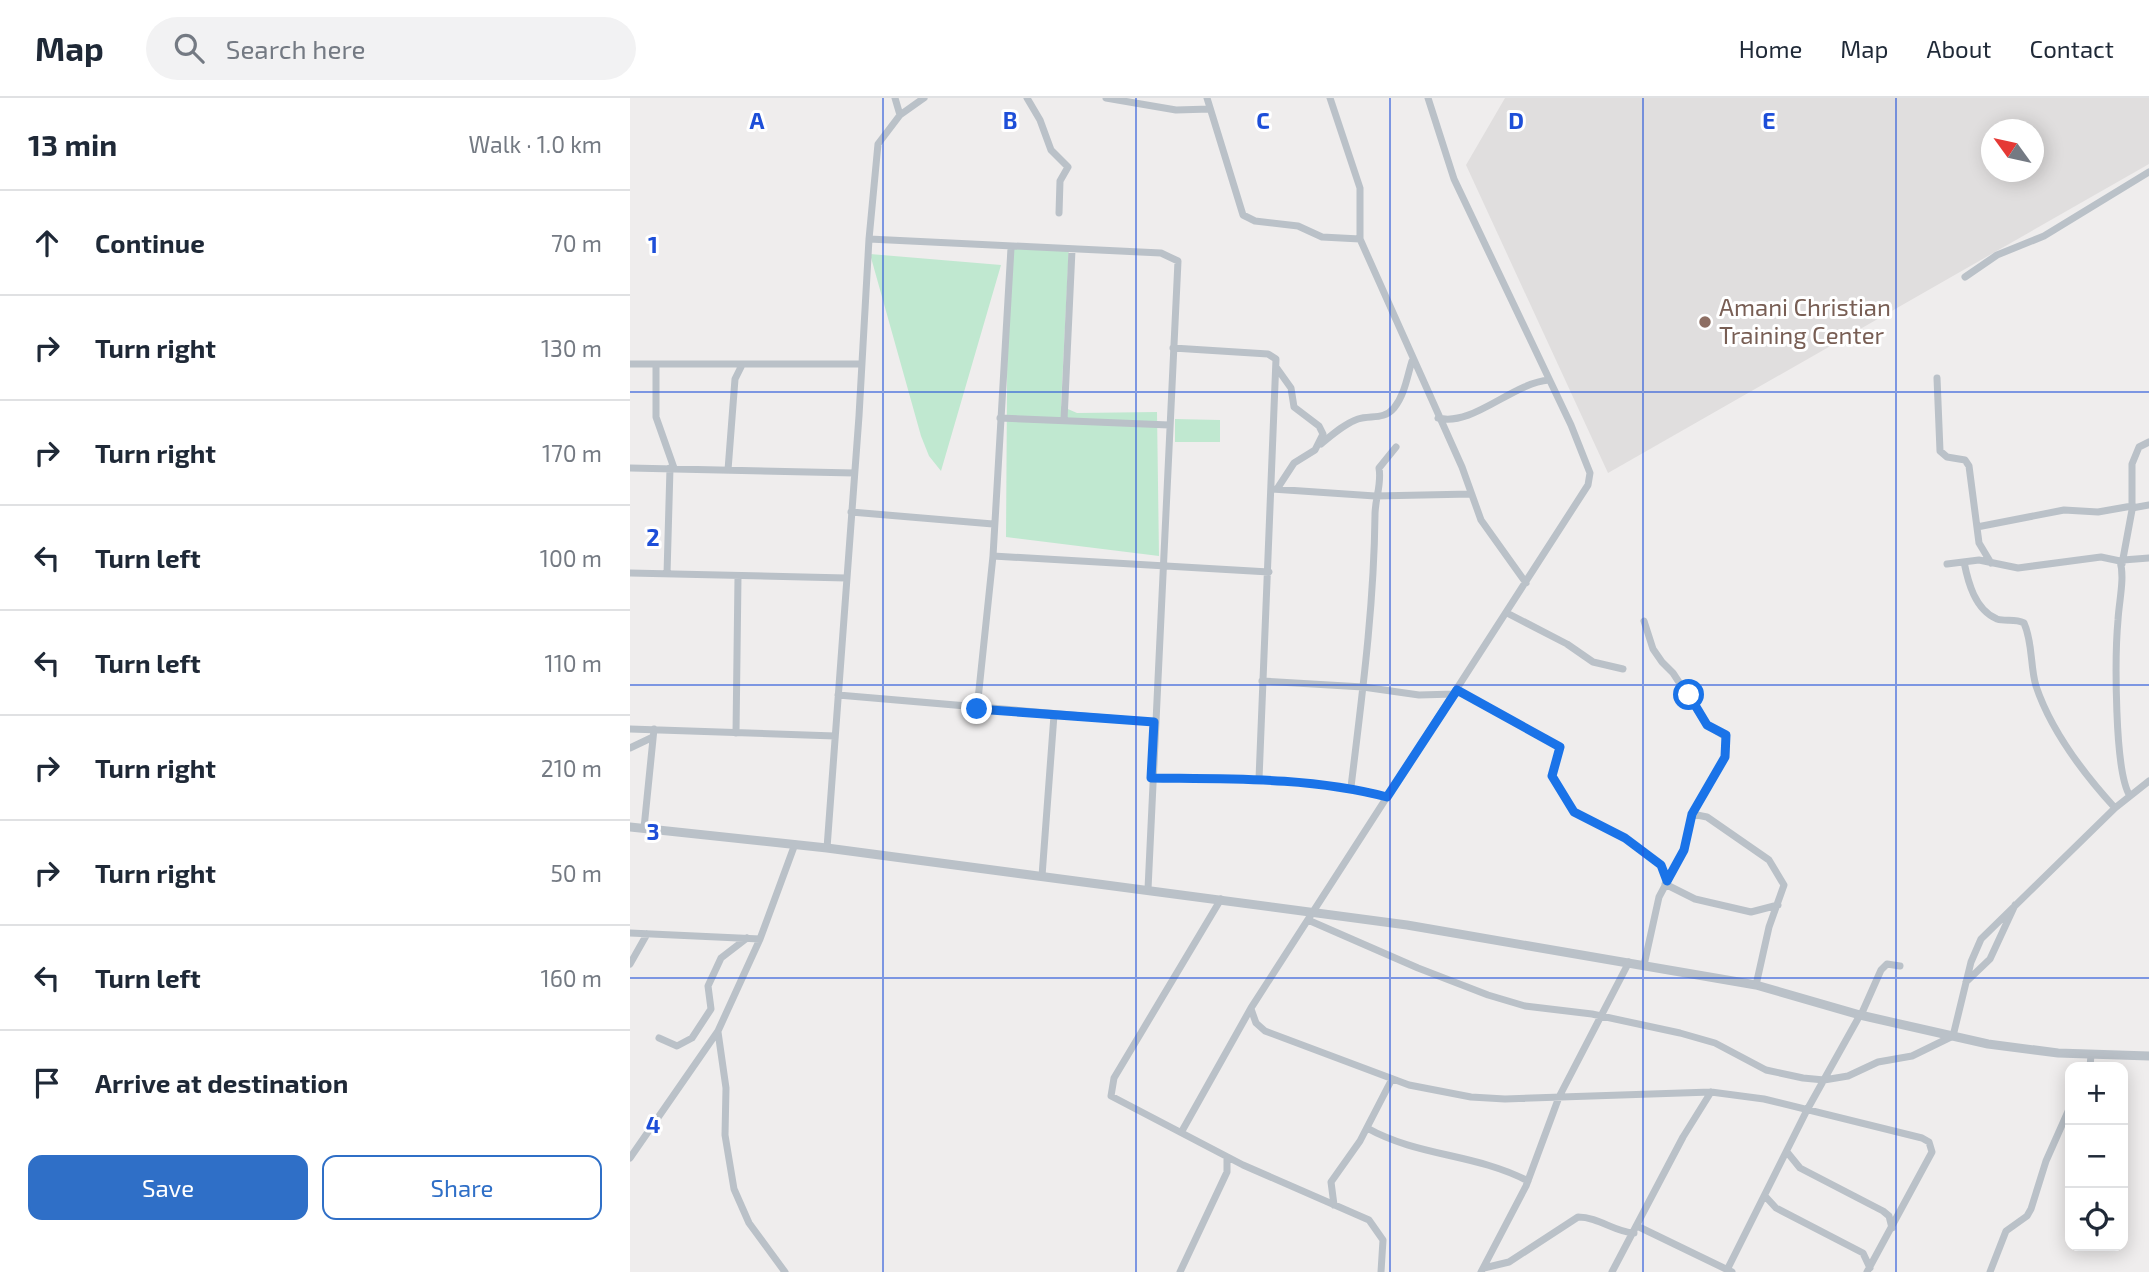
<!DOCTYPE html>
<html lang="en">
<head>
<meta charset="utf-8">
<style>
	:root { --surface:#fff; --page:#f2f2f3; --text:#1f2937; --muted:#747a83; --line:#e0e1e3; --accent:#2f6fc7 }
	body { margin:0; font-family:"Exo 2",sans-serif; background:var(--page); color:var(--text) }
	.controls { position:absolute; right:21px; bottom:21px; display:grid; overflow:hidden; border-radius:14px; box-shadow:0 4px 18px #0003 }
	.controls button { width:63px; height:63px; display:grid; place-items:center; padding:0; border:0; border-bottom:2px solid var(--line); background:var(--surface); color:var(--text); font:35px sans-serif }
	.compass { position:absolute; left:1351px; top:21px; width:63px; height:63px; border-radius:50%; background:var(--surface); box-shadow:0 4px 18px #0003; rotate:303deg }
	.stop { position:absolute; width:21px; height:21px; margin:-16px; border:5px solid #1a73e8; border-radius:50%; background:#fff }
	.stop.end { background:#1a73e8; border-color:#fff; box-shadow:0 2px 7px #0008 }
	.list { margin:0; padding:0; list-style:none }
	h2 { display:flex; justify-content:space-between; align-items:center; height:91px; margin:0; padding:0 28px; font-size:30px }
	h2 small { font-size:23px; font-weight:400; color:var(--muted) }
	.list li { display:grid; grid-template-columns:46px 1fr auto; gap:21px; align-items:center; box-sizing:border-box; height:105px; padding:0 28px; border-top:2px solid var(--line) }
	.list b { display:block; font-size:26px; white-space:nowrap }
	.list em { font-size:23px; font-style:normal; color:var(--muted) }
	.actions { display:flex; gap:14px; padding:21px 28px }
	.actions a { flex:1; padding:16px 0; border:2px solid var(--accent); border-radius:14px; text-align:center; font-size:24px; color:var(--accent) }
	.actions .main { background:var(--accent); color:#fff }
	.icon { flex:none; width:38px; height:38px; fill:none; stroke:currentColor; stroke-width:2; stroke-linecap:round; stroke-linejoin:round }
	.map { position:relative; flex:none; width:1519px; height:1174px; overflow:hidden }
	header { display:flex; align-items:center; gap:42px; box-sizing:border-box; height:98px; padding:0 35px; background:var(--surface); border-bottom:2px solid var(--line) }
	header strong { font-size:33px }
	nav { display:flex; gap:38px; margin-inline-start:auto; font-size:24px }
	.search { width:490px; height:63px; background:var(--page); display:flex; align-items:center; gap:18px; box-sizing:border-box; padding:0 24px; border-radius:38px; color:var(--muted); font-size:26px }
	main { display:flex }
	aside { flex:1; background:var(--surface) }
	.map>svg:first-child { display:block }
	.education { fill:#e0dede; fill-rule:evenodd }
	.green { fill:#c0e8d0 }
	.lines { fill:none; stroke-linecap:round; stroke-linejoin:round }
	.minor { stroke:#bac1c8; stroke-width:7 }
	.tertiary { stroke:#bac1c8; stroke-width:9 }
	.route { stroke:#1a73e8; stroke-width:9 }
	.grid { fill:none; stroke:#1d4ed8; stroke-width:2; stroke-opacity:0.55 }
	.education-dot { fill:#8d6e63; stroke:#fff; stroke-width:2.5 }
	.labels { text-anchor:middle; stroke-width:6; stroke-linejoin:round; paint-order:stroke }
	.education-label { font-size:24px; fill:#785e54; stroke:#fff; text-anchor:start }
	.grid-label { font-size:23px; text-anchor:middle; font-weight:bold; fill:#1d4ed8; stroke:#fff; stroke-width:6; stroke-linejoin:round; paint-order:stroke }
</style>
</head>
<body>
<header>
<strong>Map</strong>
<div class="search"><svg class="icon" aria-label="search" viewBox="0 0 24 24"><circle cx="10" cy="10" r="6"/><path d="M15 15l6 6"/></svg>Search here</div>
<nav><a>Home</a><a>Map</a><a>About</a><a>Contact</a></nav>
</header>
<main>
<aside>
<h2>13 min<small>Walk · 1.0 km</small></h2>
<ul class="list">
<li><svg class="icon" aria-label="ahead" viewBox="0 0 24 24"><path d="M12 20V5M6 11l6-6 6 6"/></svg><div><b>Continue</b></div><em>70 m</em></li>
<li><svg class="icon" aria-label="right" viewBox="0 0 24 24"><path d="M7 20v-9h11M14 6l5 5-5 5"/></svg><div><b>Turn right</b></div><em>130 m</em></li>
<li><svg class="icon" aria-label="right" viewBox="0 0 24 24"><path d="M7 20v-9h11M14 6l5 5-5 5"/></svg><div><b>Turn right</b></div><em>170 m</em></li>
<li><svg class="icon" aria-label="left" viewBox="0 0 24 24"><path d="M17 20v-9H6M10 6l-5 5 5 5"/></svg><div><b>Turn left</b></div><em>100 m</em></li>
<li><svg class="icon" aria-label="left" viewBox="0 0 24 24"><path d="M17 20v-9H6M10 6l-5 5 5 5"/></svg><div><b>Turn left</b></div><em>110 m</em></li>
<li><svg class="icon" aria-label="right" viewBox="0 0 24 24"><path d="M7 20v-9h11M14 6l5 5-5 5"/></svg><div><b>Turn right</b></div><em>210 m</em></li>
<li><svg class="icon" aria-label="right" viewBox="0 0 24 24"><path d="M7 20v-9h11M14 6l5 5-5 5"/></svg><div><b>Turn right</b></div><em>50 m</em></li>
<li><svg class="icon" aria-label="left" viewBox="0 0 24 24"><path d="M17 20v-9H6M10 6l-5 5 5 5"/></svg><div><b>Turn left</b></div><em>160 m</em></li>
<li><svg class="icon" aria-label="arrive" viewBox="0 0 24 24"><path d="M6 21V4h12l-3 4 3 4H6"/></svg><div><b>Arrive at destination</b></div></li>
</ul>
<div class="actions"><a class="main">Save</a><a>Share</a></div>
</aside>
<div class="map">
<svg width="1519" height="1174" viewBox="0 0 1519 1174">
	<rect width="100%" height="100%" fill="#efeded"/>
	<!-- education -->
	<path class="education" d="M875,0H1519V66L978,375L836,67ZM1362,32H1404V74H1362Z"/>
	<!-- green -->
	<path class="green" d="M378,146L439,149L431,308L447,315L527,314L529,458L376,439Z
		M240,156L371,167L311,373L299,358L291,338Z
		M545,321L590,322V344H545Z"/>
	<g class="lines">
		<!-- minor -->
		<path class="minor" d="M265,0L270,17
			M397,0L410,22L421,52L438,69L430,83L429,115
			M476,0L546,12L580,11
			M577,0L613,117L625,123L668,128L692,139L730,141
			M700,0L730,90V141L832,369L851,422L896,485
			M239,141L531,155L548,163L518,791
			M1335,179L1367,157L1414,138L1519,74
			M543,250L638,256L646,261L629,681
			M0,266H231
			M26,266V319L44,370
			M646,269L661,290L664,309L689,328L693,336L685,352L664,365L647,391
			M1307,280L1310,353L1317,359L1335,362L1339,368L1349,445L1361,465
			M370,320L539,327
			M808,320C843,329 882,285 919,282
			M434,322L442,152
			M691,346C702,337 714,326 728,321C741,317 754,322 764,310C775,296 777,279 782,263
			M0,370L224,375
			M98,372L105,281L112,267
			M642,391L745,398L841,396
			M1502,410L1519,407
			M221,414L363,426
			M1347,429L1434,412L1468,414L1502,408
			M363,458L639,474
			M1493,462L1519,460
			M1334,464C1338,484 1345,512 1367,521C1376,524 1384,520 1394,525C1403,545 1400,568 1406,588C1421,633 1454,676 1485,710
			M1317,466L1349,462L1388,470L1471,459L1490,463C1495,480 1489,503 1488,522C1485,555 1484,674 1500,698
			M1492,466L1502,412V366L1509,349L1519,344
			M0,475L216,480
			M37,476L40,370
			M877,515L937,546L963,564L993,571
			M632,583L733,589L789,597L825,596
			M827,592L930,649L922,678L944,714L995,740L1031,767L1037,783
			M208,597L524,624
			M347,611L363,458L381,150
			M0,631L205,638
			M106,635L108,479
			M0,650L23,639
			M521,680C600,681 681,679 757,699
			M721,689C732,598 744,509 745,417C745,400 752,386 749,370L766,349
			M1062,716L1077,719L1139,762L1154,787L1139,829L1126,887
			M14,730L24,631
			M197,750L229,318L239,141L248,46L270,17L294,0
			M412,778L424,617
			M1035,786L1065,801L1121,814L1148,807
			M591,801L484,980L481,998L613,1067L739,1122L753,1142L751,1174
			M678,822L788,870L858,897L895,908L962,916L1050,935L1085,945L1136,972L1173,980L1194,982L1218,978L1248,964L1282,958L1323,938L1341,864L1351,841L1485,710L1519,683
			M0,835L130,841
			M0,866L17,836
			M1014,867L1029,799L1054,752L1062,716L1095,659L1096,639L1077,627L1043,575L1032,564L1023,551L1014,523
			M1336,884L1360,861L1385,807
			M621,911L626,925L635,933L779,987L841,999L875,1001L1081,994L1134,1001L1292,1040L1299,1044L1302,1054L1237,1174
			M1231,917L1251,872L1257,866L1270,868
			M88,934L96,990L95,1037L104,1091L119,1125L155,1174
			M29,940L47,948L62,940L81,911L78,888L91,860L117,840
			M1460,969L1461,957
			M737,1030C789,1059 844,1055 898,1083
			M552,1033L621,910L958,387L960,375L941,327L824,81L798,0
			M1157,1054L1170,1070L1253,1113L1259,1118L1262,1130
			M0,1060L88,933L130,841L165,746
			M1135,1098L1146,1110L1233,1155L1240,1170
			M704,1107L701,1084L730,1043L762,981
			M1007,1128L1102,1174
			M854,1170L879,1164L948,1119C969,1119 984,1134 1004,1135
			M1097,1172L1177,1012L1230,917
			M550,1174L597,1074V1059
			M851,1174L896,1088L929,999L999,864
			M982,1174L1053,1039L1081,994
			M1360,1174L1376,1133L1397,1118L1401,1111L1416,1063L1440,1009"/>
		<!-- tertiary -->
		<path class="tertiary" d="M0,729L197,750L777,827L1126,887L1230,917L1358,946L1428,955L1519,958"/>
	</g>
	<g class="lines">
		<!-- route -->
		<path class="route" d="M347,611L524,624L521,680C600,681 681,679 757,699L827,592L930,649L922,678L944,714L995,740L1031,767L1037,783L1054,752L1062,716L1095,659L1096,637L1077,627L1059,597"/>
	</g>
	<!-- grid -->
	<path class="grid" d="M253,0V1174M506,0V1174M760,0V1174M1013,0V1174M1266,0V1174M0,294H1519M0,587H1519M0,880H1519"/>
	<!-- markers -->
	<circle class="education-dot" cx="1075" cy="224" r="7"/>
	<g class="labels">
		<!-- education labels -->
		<g class="education-label">
			<text x="1089" y="218">Amani Christian<tspan x="1089" dy="28">Training Center</tspan></text>
		</g>
	</g>
	<g class="grid-label">
		<text x="127" y="31">A</text>
		<text x="380" y="31">B</text>
		<text x="633" y="31">C</text>
		<text x="886" y="31">D</text>
		<text x="1139" y="31">E</text>
		<text x="23" y="155">1</text>
		<text x="23" y="448">2</text>
		<text x="23" y="742">3</text>
		<text x="23" y="1035">4</text>
	</g>
</svg>
<div class="controls">
<button>+</button>
<button>−</button>
<button><svg class="icon" aria-label="locate" viewBox="0 0 24 24"><circle cx="12" cy="12" r="6"/><path d="M12 2v4M12 18v4M2 12h4M18 12h4"/></svg></button>
</div>
<svg class="compass" viewBox="-18 -18 36 36"><path d="M0-13l5 13h-10z" fill="#e53935"/><path d="M0 13l5-13h-10z" fill="#747a83"/></svg>
<div class="stop" style="left:1059px;top:597px"></div>
<div class="stop end" style="left:347px;top:611px"></div>
</div>
</main>
</body>
</html>
